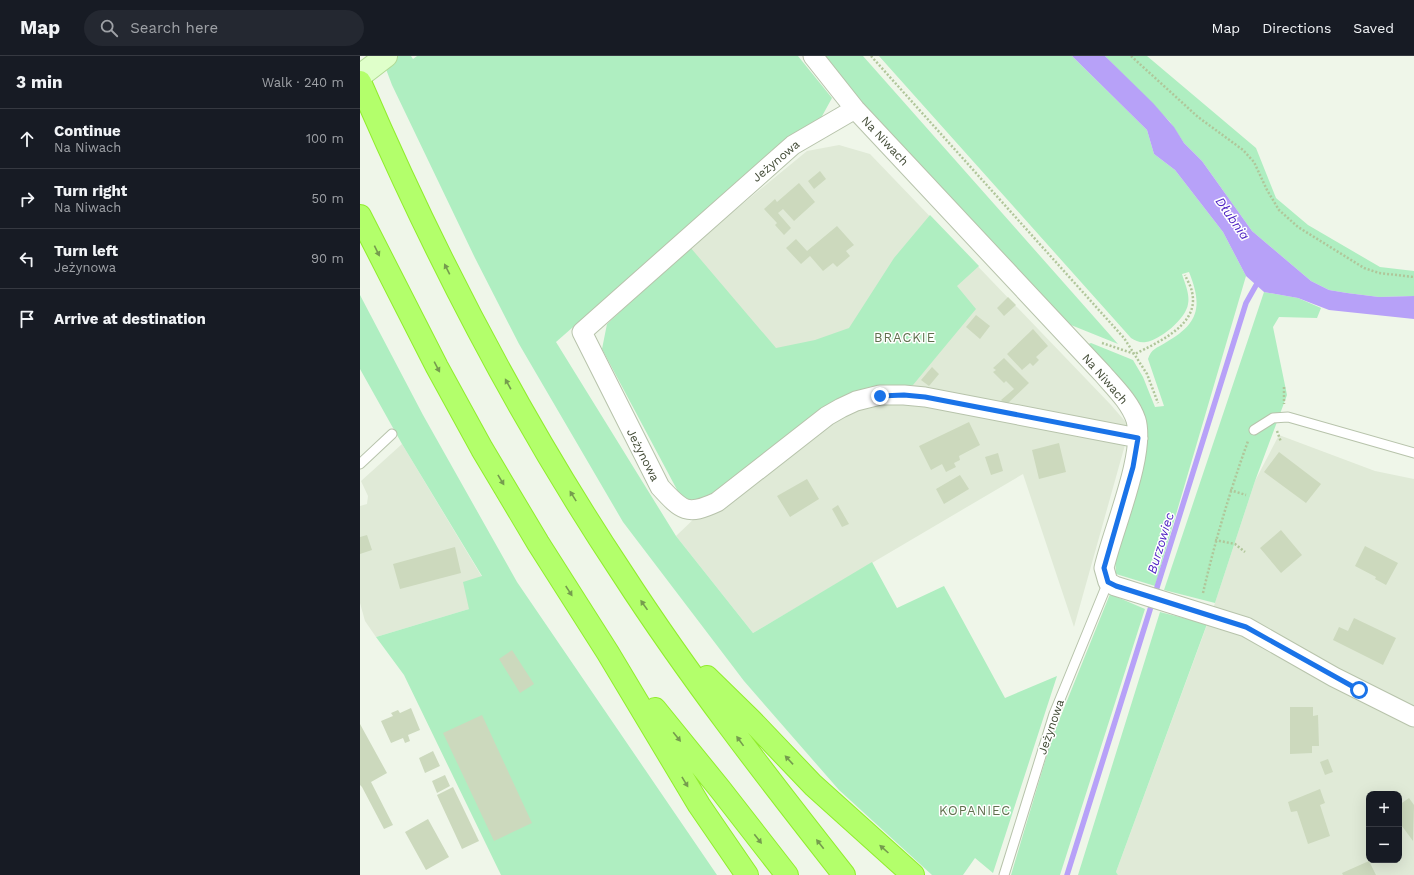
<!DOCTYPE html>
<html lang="en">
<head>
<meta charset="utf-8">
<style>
	:root { --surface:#171b24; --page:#242831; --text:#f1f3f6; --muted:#9ea1a6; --line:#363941 }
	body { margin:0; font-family:"Work Sans",sans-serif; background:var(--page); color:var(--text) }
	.controls { position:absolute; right:12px; bottom:12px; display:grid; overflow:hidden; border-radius:8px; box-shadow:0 4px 16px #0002 }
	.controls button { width:36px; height:36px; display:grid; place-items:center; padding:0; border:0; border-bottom:1px solid var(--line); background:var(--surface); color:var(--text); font:20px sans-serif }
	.stop { position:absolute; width:12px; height:12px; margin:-9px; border:3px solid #1a73e8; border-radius:50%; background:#fff }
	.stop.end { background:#1a73e8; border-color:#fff; box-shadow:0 1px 4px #0008 }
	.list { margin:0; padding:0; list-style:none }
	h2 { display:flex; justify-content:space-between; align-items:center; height:52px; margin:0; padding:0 16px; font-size:17px }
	h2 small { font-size:13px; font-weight:400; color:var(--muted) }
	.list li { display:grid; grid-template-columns:26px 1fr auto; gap:12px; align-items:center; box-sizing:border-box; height:60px; padding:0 16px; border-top:1px solid var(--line) }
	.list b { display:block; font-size:15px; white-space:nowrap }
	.list p { margin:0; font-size:13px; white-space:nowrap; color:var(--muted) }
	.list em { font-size:13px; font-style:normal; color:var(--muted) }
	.icon { flex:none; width:22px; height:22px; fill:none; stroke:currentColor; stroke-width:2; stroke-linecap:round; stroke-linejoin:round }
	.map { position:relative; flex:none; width:1054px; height:819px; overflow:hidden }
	header { display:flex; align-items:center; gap:24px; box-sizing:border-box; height:56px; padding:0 20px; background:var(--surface); border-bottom:1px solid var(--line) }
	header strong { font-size:19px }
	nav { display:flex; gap:22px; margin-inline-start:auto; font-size:14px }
	.search { width:280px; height:36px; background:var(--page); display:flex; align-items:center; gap:10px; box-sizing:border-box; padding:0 14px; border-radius:22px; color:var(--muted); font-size:15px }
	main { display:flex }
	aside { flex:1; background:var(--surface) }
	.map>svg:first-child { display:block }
	.residential { fill:#e0ead7; fill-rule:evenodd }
	.green { fill:#afeec1 }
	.water { fill:#b7a1f8 }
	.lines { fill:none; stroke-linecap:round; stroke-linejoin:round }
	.stream { stroke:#b7a1f8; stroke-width:5.5 }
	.building { fill:#ccd9bd }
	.lane-casing { stroke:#b7c3ab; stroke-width:11 }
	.street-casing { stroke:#b7c3ab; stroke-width:21 }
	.secondary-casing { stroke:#b1da95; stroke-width:24 }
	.highway-casing { stroke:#91ed2d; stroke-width:24 }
	.path { stroke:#b0c69a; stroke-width:2.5; stroke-dasharray:2 2; stroke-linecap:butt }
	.lane { stroke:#fff; stroke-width:9 }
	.street { stroke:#fff; stroke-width:19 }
	.secondary { stroke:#dfffca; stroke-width:22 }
	.highway { stroke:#b3ff6b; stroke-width:22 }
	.oneway { fill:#759c4e }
	.route { stroke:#1a73e8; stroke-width:5 }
	.labels { text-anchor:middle; stroke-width:3; stroke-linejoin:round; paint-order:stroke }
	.street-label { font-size:12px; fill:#424b36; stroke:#fff }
	.water-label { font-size:13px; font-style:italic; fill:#4f24c3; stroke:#fff }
	.neighbourhood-label { font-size:13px; letter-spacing:1px; fill:#606f4d; stroke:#fff }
</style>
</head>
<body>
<header>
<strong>Map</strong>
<div class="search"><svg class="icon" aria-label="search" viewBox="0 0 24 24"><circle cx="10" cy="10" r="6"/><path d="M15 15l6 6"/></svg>Search here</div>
<nav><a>Map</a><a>Directions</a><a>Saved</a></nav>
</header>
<main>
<aside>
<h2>3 min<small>Walk · 240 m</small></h2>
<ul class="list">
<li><svg class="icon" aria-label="ahead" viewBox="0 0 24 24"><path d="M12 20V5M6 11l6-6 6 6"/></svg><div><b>Continue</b><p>Na Niwach</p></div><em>100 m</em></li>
<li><svg class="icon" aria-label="right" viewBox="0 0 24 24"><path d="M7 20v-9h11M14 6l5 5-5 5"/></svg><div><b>Turn right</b><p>Na Niwach</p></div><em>50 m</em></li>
<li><svg class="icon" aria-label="left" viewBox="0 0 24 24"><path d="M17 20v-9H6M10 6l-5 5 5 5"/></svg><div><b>Turn left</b><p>Jeżynowa</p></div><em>90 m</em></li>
<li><svg class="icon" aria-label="arrive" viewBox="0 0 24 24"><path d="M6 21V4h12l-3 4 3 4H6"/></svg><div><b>Arrive at destination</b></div></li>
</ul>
</aside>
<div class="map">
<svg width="1054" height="819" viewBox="0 0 1054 819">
	<rect width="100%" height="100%" fill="#eff6e9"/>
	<!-- residential -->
	<path class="residential" d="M479,89L510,98L751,349L770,371L714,571L663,418L393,577L316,480L358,440L330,191L447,95Z
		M919,379L1015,415L1054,423V819H758L756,816L855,547L895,425ZM1009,738H1039V804H1009Z
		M42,388L122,521L109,553L16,581L5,565L0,547V450L7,448L8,440L1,425Z"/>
	<!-- green -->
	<path class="green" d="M21,0H51L53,3L57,0H438L472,42L461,62L402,105L196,286L316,480L393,577L512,506L537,552L584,530L645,642L697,620L633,817L615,802L603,819H572L479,734L384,625L263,466L159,288L115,202L32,29Z
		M462,0H503L758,288L706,267L495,40Z
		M519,0H712L787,74L794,98L815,114L863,176L886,220L795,530L756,518L755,504L785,386L726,289L731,287L773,304L783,321L795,351L804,350L788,303C791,293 797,292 805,287C839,268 843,251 829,216L822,218C825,228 830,238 828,248C826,263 800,284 786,286C780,287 776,285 771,282Z
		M745,0H787L896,92L916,142L948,169L1020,211L1054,215V240L1019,241L987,237L969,234L951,225L892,175L842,105L824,87L810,66Z
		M570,159L619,210L597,230L616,253L553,329L516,333L358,440L323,445L242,293L247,268L330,191L416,292L455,284L489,272L534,202Z
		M904,236L938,242L961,252L957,262L919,261L913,271L927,339L895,425L855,547L804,534Z
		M0,239L63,359L157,526L357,819H141L44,619L16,581L109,553L103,526L122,520L42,388L0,313Z
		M750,538L785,553L700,819H651L692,682Z
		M800,556L847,568L756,816L758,819H718Z"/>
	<!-- water -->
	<path class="water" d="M712,0H745L793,47L814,71L824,87L842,105L892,175L951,225L969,234L987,237L1019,241L1054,240V263L969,254L938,242L904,236L886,220L863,176L815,114L794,98L787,74Z"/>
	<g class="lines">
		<!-- stream -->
		<path class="stream" d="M707,819L886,247L899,224"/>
	</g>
	<!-- building -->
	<path class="building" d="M460,115L466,123L454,133L448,125Z
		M439,127L455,146L434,165L423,153L418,157L431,172L424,179L415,169L417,167L404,153L415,143L417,146Z
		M477,170L494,189L486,195L490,200L477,211L473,207L463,215L450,200L441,208L426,192L436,183L447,195Z
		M648,241L656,249L644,260L637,252Z
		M616,259L630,270L620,283L606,271Z
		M673,273L688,290L676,301L679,304L673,310L670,307L662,314L647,298Z
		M644,302L669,327L646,349L641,344L654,333L646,325L644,327L633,316L636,314L633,312Z
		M572,311L579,318L569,330L561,324Z
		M609,366L620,389L599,400L600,404L594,407L596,411L586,416L582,408L571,414L559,390Z
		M699,387L706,416L679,423L672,394Z
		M919,396L961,428L946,447L904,416Z
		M638,397L643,415L631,419L625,401Z
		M600,419L609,433L584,448L576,433Z
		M447,423L459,443L430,461L417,440Z
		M478,449L489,468L482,471L472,453Z
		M921,474L942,499L921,517L900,492Z
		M7,479L12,494L0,498V481Z
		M1005,490L1038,507L1026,529L1015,523L1016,521L995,510Z
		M95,491L101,517L40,533L33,508Z
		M994,562L1036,582L1023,609L973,584L979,571L988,575Z
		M152,594L174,628L160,637L139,603Z
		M930,651H953V660L958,659L959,690H952V697L930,698Z
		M51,652L60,674L48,679L50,685L45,687L43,682L31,687L21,665L33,660L31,657L38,654L40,657Z
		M122,659L172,767L134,785L83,677Z
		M0,668L27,717L11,726L33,769L24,773L2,731L0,729Z
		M73,695L80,710L65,717L59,702Z
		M968,703L973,716L965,719L960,706Z
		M85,719L90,730L77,737L72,725Z
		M93,731L119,785L102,793L77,739Z
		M960,733L965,747L960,749L970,780L948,788L937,755L931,756L928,746Z
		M1049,742L1054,749L1053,785L1039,766V749Z
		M68,763L89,801L66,814L45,776Z
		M1009,805L1016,819H983L982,817Z"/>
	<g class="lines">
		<!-- lane casing -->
		<g class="lane-casing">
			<path id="lane" d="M894,374L913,362L928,361L1054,397
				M0,408L32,378
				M644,819L694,658L748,526"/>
		</g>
		<!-- street casing -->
		<g class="street-casing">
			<path id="street" d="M453,0L495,53L742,317C754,331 770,346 776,364C786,398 752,476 744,512L748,526L755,530L886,571L974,621L1054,661
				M495,53L433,89L222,276L300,431C322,455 327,460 357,446L467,360L481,352L496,345L520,339H544L565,341L778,382"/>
		</g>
		<!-- secondary casing -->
		<g class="secondary-casing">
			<path id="secondary" d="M0,20L26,0"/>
		</g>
		<!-- highway casing -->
		<g class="highway-casing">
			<path id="highway" d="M0,26C73,196 159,362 262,517C330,622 407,721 484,819
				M0,160L77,311L122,393L178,487L248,597L339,749L387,819
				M347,621L391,664L453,729L553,819
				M295,653L360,733L427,819"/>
		</g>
		<!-- path -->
		<path class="path" d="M511,0L764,282L787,318L798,347
			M771,0L838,61L883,94L894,106L907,134L919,154L938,171L1004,212L1019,217L1054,221
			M742,287L775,298C798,286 840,269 832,236C831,230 827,224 825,219
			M924,331V348
			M917,375L921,386
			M870,434L886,439
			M855,484L875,488L885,496
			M843,537C855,485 870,435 888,385"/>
		<!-- lane -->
		<use href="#lane" class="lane"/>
		<!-- street -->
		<use href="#street" class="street"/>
		<!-- secondary -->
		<use href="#secondary" class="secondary"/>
		<!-- highway -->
		<use href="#highway" class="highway"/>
	</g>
	<!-- one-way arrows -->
	<defs><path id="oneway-solid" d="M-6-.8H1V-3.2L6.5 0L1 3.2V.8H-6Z"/></defs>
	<g class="oneway">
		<use href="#oneway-solid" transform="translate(17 195) rotate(64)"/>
		<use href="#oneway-solid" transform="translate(87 213) rotate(-117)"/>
		<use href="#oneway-solid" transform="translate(77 311) rotate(62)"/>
		<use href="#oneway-solid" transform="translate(148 328) rotate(-119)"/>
		<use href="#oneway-solid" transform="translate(141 424) rotate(59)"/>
		<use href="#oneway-solid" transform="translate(213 440) rotate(-122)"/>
		<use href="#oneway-solid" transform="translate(209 535) rotate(57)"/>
		<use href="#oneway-solid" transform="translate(284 549) rotate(-125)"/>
		<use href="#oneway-solid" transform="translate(317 681) rotate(51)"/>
		<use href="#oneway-solid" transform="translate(380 685) rotate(-126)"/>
		<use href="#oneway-solid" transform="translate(429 704) rotate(-133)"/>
		<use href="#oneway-solid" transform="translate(325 726) rotate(59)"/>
		<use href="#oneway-solid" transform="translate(398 783) rotate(52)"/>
		<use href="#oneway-solid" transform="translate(460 788) rotate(-128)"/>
		<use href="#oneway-solid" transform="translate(524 793) rotate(-138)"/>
	</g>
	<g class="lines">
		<!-- route -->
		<path class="route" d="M520,340L544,339L565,341L778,382L773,411L744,512L748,526L756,530L886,571L999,634"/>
	</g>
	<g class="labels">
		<!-- street labels -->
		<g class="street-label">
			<text transform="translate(525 85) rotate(47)" y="4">Na Niwach</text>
			<text transform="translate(416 105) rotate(-40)" y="4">Jeżynowa</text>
			<text transform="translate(745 323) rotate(49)" y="4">Na Niwach</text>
			<text transform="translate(283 399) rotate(63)" y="4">Jeżynowa</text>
			<text transform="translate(691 671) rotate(-71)" y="4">Jeżynowa</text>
		</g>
		<!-- water labels -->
		<g class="water-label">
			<text transform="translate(873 162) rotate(55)" y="5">Dłubnia</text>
			<text transform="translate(800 487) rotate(-73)" y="5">Burzowiec</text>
		</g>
		<!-- neighbourhood labels -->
		<g class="neighbourhood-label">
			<text x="545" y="286">BRACKIE</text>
			<text x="615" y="759">KOPANIEC</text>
		</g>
	</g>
</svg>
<div class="controls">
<button>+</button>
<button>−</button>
</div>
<div class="stop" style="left:999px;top:634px"></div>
<div class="stop end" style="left:520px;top:340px"></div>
</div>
</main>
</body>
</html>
